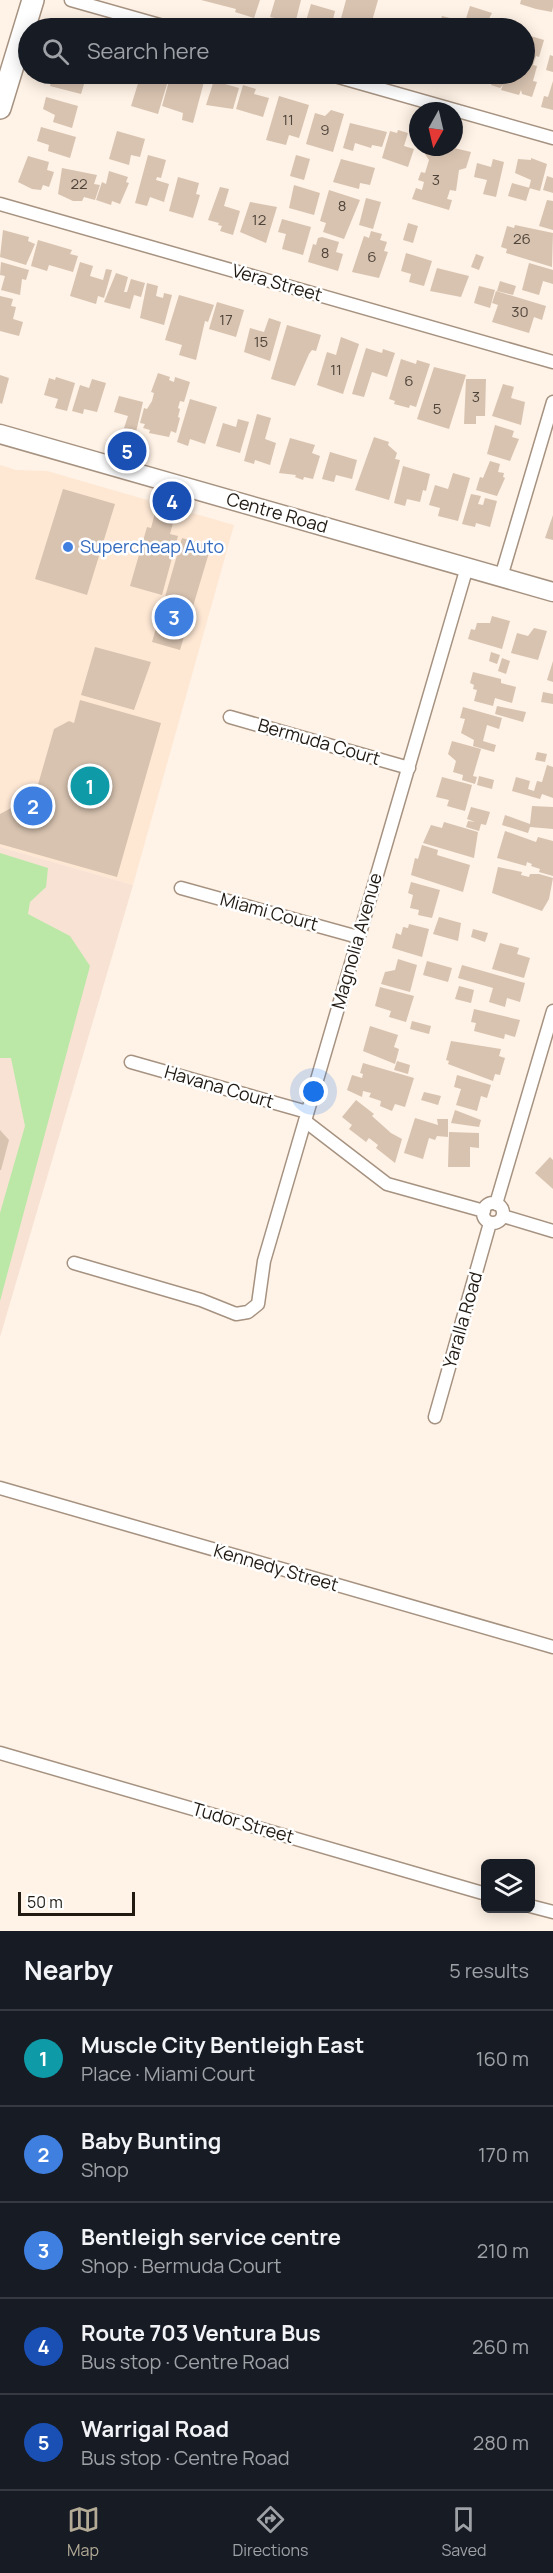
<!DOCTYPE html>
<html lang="en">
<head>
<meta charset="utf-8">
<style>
	:root { --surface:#171b24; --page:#242831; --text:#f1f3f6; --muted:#9ea1a6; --line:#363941; --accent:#b3ab96 }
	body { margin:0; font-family:Manrope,sans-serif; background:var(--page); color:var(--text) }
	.controls { position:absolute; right:18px; bottom:18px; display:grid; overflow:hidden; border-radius:9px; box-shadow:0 3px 15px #0003 }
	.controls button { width:54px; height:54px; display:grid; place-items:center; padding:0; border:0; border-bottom:2px solid var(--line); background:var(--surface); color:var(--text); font:30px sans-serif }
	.compass { position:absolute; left:409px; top:102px; width:54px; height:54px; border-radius:50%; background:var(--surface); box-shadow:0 3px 15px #0003; rotate:188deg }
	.scale { position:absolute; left:18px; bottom:15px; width:117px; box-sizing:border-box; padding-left:6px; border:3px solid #211a13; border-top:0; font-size:16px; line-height:21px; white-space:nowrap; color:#211a13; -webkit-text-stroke:4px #fff; paint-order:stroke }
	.you { position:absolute; left:314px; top:1092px; width:21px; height:21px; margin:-15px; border:4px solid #fff; border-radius:50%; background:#1a73e8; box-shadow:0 0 0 9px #1a73e833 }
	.badge { display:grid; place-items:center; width:39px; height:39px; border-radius:50%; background:var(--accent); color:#fff; font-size:20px; font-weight:700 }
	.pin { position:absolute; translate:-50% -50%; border:3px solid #fff; box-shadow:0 2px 6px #0006 }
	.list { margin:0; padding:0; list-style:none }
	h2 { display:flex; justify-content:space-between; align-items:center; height:78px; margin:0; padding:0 24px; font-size:26px }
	h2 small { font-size:20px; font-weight:400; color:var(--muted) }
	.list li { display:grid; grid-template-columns:39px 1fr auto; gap:18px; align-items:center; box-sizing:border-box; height:96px; padding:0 24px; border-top:2px solid var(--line) }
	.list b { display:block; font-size:22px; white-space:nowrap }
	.list p { margin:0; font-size:20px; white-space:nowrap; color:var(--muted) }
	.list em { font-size:20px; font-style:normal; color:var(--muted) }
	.icon { flex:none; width:33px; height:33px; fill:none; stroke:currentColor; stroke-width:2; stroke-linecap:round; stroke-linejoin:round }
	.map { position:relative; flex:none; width:553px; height:1931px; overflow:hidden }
	.search { position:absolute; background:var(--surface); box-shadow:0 3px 15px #0003; left:18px; right:18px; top:18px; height:66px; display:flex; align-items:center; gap:15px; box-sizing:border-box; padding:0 21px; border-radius:33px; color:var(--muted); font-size:22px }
	.sheet { height:558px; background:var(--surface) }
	nav { display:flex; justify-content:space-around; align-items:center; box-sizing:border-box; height:84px; border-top:2px solid var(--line); background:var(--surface); font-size:16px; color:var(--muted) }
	nav a { display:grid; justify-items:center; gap:3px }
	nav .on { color:var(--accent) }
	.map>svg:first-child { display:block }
	.built { fill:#fee8d4 }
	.industrial { fill:#f7e2d4 }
	.green { fill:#bbe8a7 }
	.building { fill:#d8c3b0 }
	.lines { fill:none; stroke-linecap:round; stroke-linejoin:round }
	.minor-casing { stroke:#a69280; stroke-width:15 }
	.secondary-casing { stroke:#a69280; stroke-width:21 }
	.trunk-casing { stroke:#a69280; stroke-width:24 }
	.minor { stroke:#fff; stroke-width:12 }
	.secondary { stroke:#fff; stroke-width:18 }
	.trunk { stroke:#fff; stroke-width:21 }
	.shop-dot { fill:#3f7fe0; stroke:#fff; stroke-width:2 }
	.labels { text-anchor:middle; stroke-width:5; stroke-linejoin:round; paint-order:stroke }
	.number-label { font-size:15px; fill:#4f443a }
	.street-label { font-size:18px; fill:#211a13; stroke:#fff }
	.shop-label { font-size:18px; fill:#366cbe; stroke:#fff; text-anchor:start }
</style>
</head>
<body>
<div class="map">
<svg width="553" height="1931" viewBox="0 0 553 1931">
	<rect width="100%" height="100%" fill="#fff2e6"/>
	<!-- built -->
	<path class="built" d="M0,465L16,470L47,471L234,525L133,885L0,847Z"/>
	<!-- industrial -->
	<path class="industrial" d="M0,847L133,885L0,1337Z"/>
	<!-- green -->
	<path class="green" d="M0,853L48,868L46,887L30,902L28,914L70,936L90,966L0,1301V1213L25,1126L11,1058H0Z"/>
	<!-- building -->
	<path class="building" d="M201,0H260L254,18L235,12L236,9Z
		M275,0H301L294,28L282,25L283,20L270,17Z
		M346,0H378L370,28H334L336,21L340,22Z
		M521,0H553V7L552,12L536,9L520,4Z
		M311,4L335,11L331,28L322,26L321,28H309L311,22L306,21Z
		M470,6L492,13L484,28H463Z
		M442,16L462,21L460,28H438Z
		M378,20L404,28H375Z
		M70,23L80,24L93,28H68Z
		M524,34L544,40L539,57L536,56L533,65L537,66L533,81L537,82L532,97L522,94L521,90L519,95L501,90L503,85L500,88L491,85L495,74H524Z
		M550,55L553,56V72L546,70Z
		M54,74L64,75L93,74L91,83L85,81L81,94L50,86Z
		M141,74H170L158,114L131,106Z
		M171,74L205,78L193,123L182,120L183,113L162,106Z
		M467,74H493L490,83L465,78Z
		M215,77L227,80L225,84L239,88L233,109L206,105Z
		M553,81V110L541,107L544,96L548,97Z
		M243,85L256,89L254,94L269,98L263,117L236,109Z
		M279,96L309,105L299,138L289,135L286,145L266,140Z
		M46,97L78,106L72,128L53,122L55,115L43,109Z
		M331,110L344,114L333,152L306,144L315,113L325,116Z
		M350,123L387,132L382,147L372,145L371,148L355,143L353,151L343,148Z
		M41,127L76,137L70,158L48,151L49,145L37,141Z
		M398,130L408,133L404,146L414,149L408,167L382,158L390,131L397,133Z
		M117,131L145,139L140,157L131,155L129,165L109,159Z
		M427,147H450L471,152L466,168L459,170L456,191L450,190L447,199L452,200L449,210L412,199L416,188L422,190L424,182L418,180L421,172L425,173L429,160L425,154Z
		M148,155L166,160L161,178L157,177L156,180L169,184L164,202L150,197L147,206L135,203Z
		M296,155L310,159L304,180L290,176Z
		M28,156L49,162L47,170L54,172L49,187L43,185L41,190L32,189L18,182Z
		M531,158L547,164L540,191L529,188L531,180L515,173L518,159L531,160Z
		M341,159L375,168L370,185L360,183L359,189L333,182Z
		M493,159L504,162L496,197L483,194L487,180L474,177L477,163L491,167Z
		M62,168L97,175L94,184L100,185L95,200L84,197L82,201H73L58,194Z
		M109,171L128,177L126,182L129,183L120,204L112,201L111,205L96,200L102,182L106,184Z
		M547,176L553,178V193L543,190Z
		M178,177L199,183L196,194L200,195L193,218L169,211Z
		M512,183L530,188L526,201L508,196Z
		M294,185L320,193L314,215L289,208Z
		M220,187L229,189L224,206L240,211L233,235L220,231L222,226L218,225L219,223L208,220Z
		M329,190L360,200L344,239L323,232L326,223L320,221Z
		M366,198L381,202L373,229L359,225Z
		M547,200L553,201V230L539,226Z
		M250,202L277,207L266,243L240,232Z
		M282,219L311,227L303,255L282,249L286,234L278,232Z
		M408,223L418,226L413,243L403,240Z
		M515,225L553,233L552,267L506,253L507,249L501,247L507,226L514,228Z
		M3,230L29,237L28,241L35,244L26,265L0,257Z
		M371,231L382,234L380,240L387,242L384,251L388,252L379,278L352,272L364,236L369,238Z
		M322,237L339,242L336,252L343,254L338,271L308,262L313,244L316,245L318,238Z
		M38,240L72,250L70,254L78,256L73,272L49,265L47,271L31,266Z
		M406,253L432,261L424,286L409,282L411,274L401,271Z
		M476,254L484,257L479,270L471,267Z
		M1,262L29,270L26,280L22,279L20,295L1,290L5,276L0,275Z
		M80,262L93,266L90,276L103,280L106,269L112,270L104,298L98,296L96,304L70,296Z
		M529,263L553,270V284L543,281L539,295L522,290Z
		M437,268L469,276L461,297L430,291Z
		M116,273L128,277L124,292H127L131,279L145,283L141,297L134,295L130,309L104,302Z
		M500,281L516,286L513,295L497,291Z
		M147,283L158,286L156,296L163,298L164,293L172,295L164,325L140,318Z
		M479,286L495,290L490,308L474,303Z
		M496,291L546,306L542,320L534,317L529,333L492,322L498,305L492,303Z
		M179,295L214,305L208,322L205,321L196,360L179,355L182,345L165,340Z
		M0,296L13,299L11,306L16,307L13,319L23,322L19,336L0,331Z
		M217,302L244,310L236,337L209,329Z
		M269,318L281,322L270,361L244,352L250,328L264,332Z
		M287,325L321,335L316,351L312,350L309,354L295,386L271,379Z
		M341,337L359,344L343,394L317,385L327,352L336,355Z
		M366,348L382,353L383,349L395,353L387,377L372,372L364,397L352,394Z
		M401,359L416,364L417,360L430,364L416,407L410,405L409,408L394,404L395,401L389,399Z
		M434,367L466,375L449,429L417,419Z
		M158,373L170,377L169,380L174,382L175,377L190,382L184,402L180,401L178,408L180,409L178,417L180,418L176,433L171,431L169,437L149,433L150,430L143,428L145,424L140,423L144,408L147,409L152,401L154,393L151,392Z
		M0,375L9,378L2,404L0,403Z
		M56,377L75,383L67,411L55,408L58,399L44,395L49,378L55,380Z
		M92,379L106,383L97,412L84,409L83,414L72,411L80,385L89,388Z
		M466,379H486L485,416H476V424H464Z
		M503,384L514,387L511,398L525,402L521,425L492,416Z
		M119,396L143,402L136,432L124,428L128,416L114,412Z
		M190,399L217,407L205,444L190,439L188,446L177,442Z
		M257,414L271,418L265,439L276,443L270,465L255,460L254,464L244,461Z
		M238,419L249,422L240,453L216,446L223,423L236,427Z
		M495,425L514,431L512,437L519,439L510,461L487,454Z
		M374,437L389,442L388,445L397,453L395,459L400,460L389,500L355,490Z
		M290,438L315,445L312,453L320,456L313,479L304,477L303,480L295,477L296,475L279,473Z
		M330,452L357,460L352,479L336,475L334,482L322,479Z
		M490,461L500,464L498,472L504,473L503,477L505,478L497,496L476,490L480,477L483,478Z
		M403,466L430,474L426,491L423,490L420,502L407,499L405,506L394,503Z
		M453,473L470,478L458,521L438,516L440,508L429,505L435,485L448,489Z
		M63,489L115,504L87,595L35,579Z
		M471,494L481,496L478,504L483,505L485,498L497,501L490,527L476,523L475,527L462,524Z
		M155,513L174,519L170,534L178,536L162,595L130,586L147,527L151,528Z
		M553,515V540L545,538Z
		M182,538L211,546L180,650L152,642Z
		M492,616L510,621L502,649L468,639L471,629L475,630L477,623H490Z
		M534,628L547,631L538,660L511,653L517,633L528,636Z
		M95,647L151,662L134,710L81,695Z
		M491,652L500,655L497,664L489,661Z
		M502,658L510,661L506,674L498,671Z
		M553,661V682L547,680Z
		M473,672L501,679V683L516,687L512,703L495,698L493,706L474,701L477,690L473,689L474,685L470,683Z
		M543,692L553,694V704L541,702Z
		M80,700L161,723L117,877L0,844V814L35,795L54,729L69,721L74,723Z
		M497,706L526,712L523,722L495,714Z
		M463,707L502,718L499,729L487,725L483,741L496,745L494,752L473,746L474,740L461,733L465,719L460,718Z
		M452,741L481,749L473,776L477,777L475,784L462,780L463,775L453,772L456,761L448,754Z
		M537,752L547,754L545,762L535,760Z
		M547,765L553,767V798L542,794L540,799L512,791L516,777L530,781L528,789L534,791L537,781L542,782Z
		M479,776L494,780L492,789L477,785Z
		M442,777L472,785L465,811L447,806L449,800L436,797Z
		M532,806L553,807V829L530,827L528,833L502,825L505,815L530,824Z
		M471,807L490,812L486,825L481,824L479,831L466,827L468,821L475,822L467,819Z
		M444,822L478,832L474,858L423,843L431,825L442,828Z
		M505,831L536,842L538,837L553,841V876L539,872L540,869L531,866L532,864L527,862L526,866L497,858Z
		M422,845L438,850L437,855L470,865L463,892L411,875L415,858L418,859Z
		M498,867L522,872L521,875L529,877L530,874H539L553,878L549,899L542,911L492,893Z
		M411,882L440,890L432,918L418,915L419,910L410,908L413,895L408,893Z
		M439,917L461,923L458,941L433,934Z
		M409,924L429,929L422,957L392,948L396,933L401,935L403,927L408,928Z
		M473,929L488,933L485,942L471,937Z
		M500,943L519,948L517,954L530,958L524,978L492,969Z
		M398,959L417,965L410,992L381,984L385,972L395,970Z
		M427,961L452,968L448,982L423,975Z
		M462,965L525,983L520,1002L507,998L505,1007L489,1002L493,988L458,978Z
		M459,986L474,990L471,1003L455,999Z
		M380,987L414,996L406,1022L389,1017L391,1011L375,1006Z
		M474,1009L520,1020L515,1037L505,1034L504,1039L474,1031L476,1023L471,1022Z
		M412,1021L431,1026L429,1034L410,1029Z
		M370,1026L398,1035L394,1047L399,1049L395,1064L363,1051Z
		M451,1041L501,1049L499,1056L505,1058L500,1075L495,1074L493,1081L448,1064L449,1061L446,1060Z
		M397,1061L410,1065L408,1074L394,1070Z
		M363,1063L414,1078L405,1107L395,1104L392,1111L380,1106L381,1101L369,1097L371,1093L363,1091L362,1097L347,1090L352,1075L362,1078L363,1074L360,1073Z
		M457,1075L491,1085L487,1098L481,1096L477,1111L456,1105L461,1089L454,1087Z
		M424,1092L441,1096L438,1105L421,1100Z
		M356,1100L374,1114L372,1116L391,1133L402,1139L395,1163L376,1148L378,1145L369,1138L366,1142L349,1129L352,1125L342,1117Z
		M455,1110L481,1120L479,1127L451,1123Z
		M415,1118L438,1125L437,1119H448V1137L437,1136L435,1140L429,1138L423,1159L404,1153Z
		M0,1130L9,1140L1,1170H0Z
		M449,1132L479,1133V1148L470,1147V1167H448Z
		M550,1157L553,1160V1189L535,1173Z"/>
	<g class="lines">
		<!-- minor casing -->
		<g class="minor-casing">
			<path id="minor" d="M71,0L170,28
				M328,74L553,138
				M0,204L553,362
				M501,577L553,402
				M230,717L409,768
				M181,888L358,937
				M131,1062L307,1112
				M305,1121L387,1184L484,1211
				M483 1213a10 10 0 1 1 20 0a10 10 0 1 1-20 0Z
				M496,1204L553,1011
				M503,1216L553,1231
				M74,1263L201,1300L236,1314L248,1312L258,1304L264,1261L467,567
				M435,1417L490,1223
				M0,1488L553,1647
				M0,1753L486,1894
				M530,1906L553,1912"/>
		</g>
		<!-- secondary casing -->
		<g class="secondary-casing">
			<path id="secondary" d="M0,434L553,592"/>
		</g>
		<!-- trunk casing -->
		<g class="trunk-casing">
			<path id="trunk" d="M0,108L33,0"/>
		</g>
		<!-- minor -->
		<use href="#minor" class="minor"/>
		<!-- secondary -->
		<use href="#secondary" class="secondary"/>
		<!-- trunk -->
		<use href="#trunk" class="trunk"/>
	</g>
	<!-- markers -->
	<circle class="shop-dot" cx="68" cy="547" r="6"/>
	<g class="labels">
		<!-- number labels -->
		<g class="number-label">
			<text x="288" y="125">11</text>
			<text x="325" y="135">9</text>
			<text x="436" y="185">3</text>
			<text x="79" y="189">22</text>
			<text x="342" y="211">8</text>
			<text x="259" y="225">12</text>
			<text x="522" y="244">26</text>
			<text x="325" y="258">8</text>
			<text x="372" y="262">6</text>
			<text x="520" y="317">30</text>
			<text x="226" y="325">17</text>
			<text x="261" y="347">15</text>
			<text x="336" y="375">11</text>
			<text x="409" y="386">6</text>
			<text x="476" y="402">3</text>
			<text x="437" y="414">5</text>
		</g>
		<!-- street labels -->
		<g class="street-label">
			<text transform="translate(277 283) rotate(16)" y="6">Vera Street</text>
			<text transform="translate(277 513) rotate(16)" y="6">Centre Road</text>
			<text transform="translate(319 742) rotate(16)" y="6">Bermuda Court</text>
			<text transform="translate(269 912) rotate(15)" y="6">Miami Court</text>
			<text transform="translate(357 941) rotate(-74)" y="6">Magnolia Avenue</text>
			<text transform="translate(219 1087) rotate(16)" y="6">Havana Court</text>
			<text transform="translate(463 1320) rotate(-74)" y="6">Yaralla Road</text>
			<text transform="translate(276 1568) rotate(16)" y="6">Kennedy Street</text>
			<text transform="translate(243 1823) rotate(16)" y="6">Tudor Street</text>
		</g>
		<!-- shop labels -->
		<g class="shop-label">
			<text x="80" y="553">Supercheap Auto</text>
		</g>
	</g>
</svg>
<div class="controls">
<button><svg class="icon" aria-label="layers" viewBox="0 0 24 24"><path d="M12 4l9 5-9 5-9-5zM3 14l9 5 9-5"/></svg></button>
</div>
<svg class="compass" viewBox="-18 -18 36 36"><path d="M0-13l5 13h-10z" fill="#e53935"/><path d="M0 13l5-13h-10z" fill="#9ea1a6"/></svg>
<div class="scale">50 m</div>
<div class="you"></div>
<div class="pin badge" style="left:90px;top:786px;background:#0f9aa8">1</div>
<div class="pin badge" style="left:33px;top:806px;background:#3f7fe0">2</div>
<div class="pin badge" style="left:174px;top:617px;background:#3f7fe0">3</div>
<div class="pin badge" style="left:172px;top:501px;background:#1a4fb4">4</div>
<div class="pin badge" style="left:127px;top:451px;background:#1a4fb4">5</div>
<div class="search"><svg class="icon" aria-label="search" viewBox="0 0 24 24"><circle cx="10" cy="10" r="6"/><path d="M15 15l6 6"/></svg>Search here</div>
</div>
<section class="sheet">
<h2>Nearby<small>5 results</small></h2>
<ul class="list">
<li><span class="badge" style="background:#0f9aa8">1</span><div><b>Muscle City Bentleigh East</b><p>Place · Miami Court</p></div><em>160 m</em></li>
<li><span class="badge" style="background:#3f7fe0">2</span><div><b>Baby Bunting</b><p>Shop</p></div><em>170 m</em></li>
<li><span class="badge" style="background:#3f7fe0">3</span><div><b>Bentleigh service centre</b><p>Shop · Bermuda Court</p></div><em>210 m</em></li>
<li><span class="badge" style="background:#1a4fb4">4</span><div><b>Route 703 Ventura Bus</b><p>Bus stop · Centre Road</p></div><em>260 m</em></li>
<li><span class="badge" style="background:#1a4fb4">5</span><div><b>Warrigal Road</b><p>Bus stop · Centre Road</p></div><em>280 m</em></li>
</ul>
</section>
<nav>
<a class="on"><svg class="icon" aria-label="map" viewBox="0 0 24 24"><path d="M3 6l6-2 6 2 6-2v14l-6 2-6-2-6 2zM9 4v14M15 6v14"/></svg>Map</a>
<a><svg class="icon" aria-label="directions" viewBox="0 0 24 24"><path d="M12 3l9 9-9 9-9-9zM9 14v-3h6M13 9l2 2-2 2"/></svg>Directions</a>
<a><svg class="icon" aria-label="saved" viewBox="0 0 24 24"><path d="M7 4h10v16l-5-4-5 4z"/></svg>Saved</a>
</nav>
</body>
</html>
